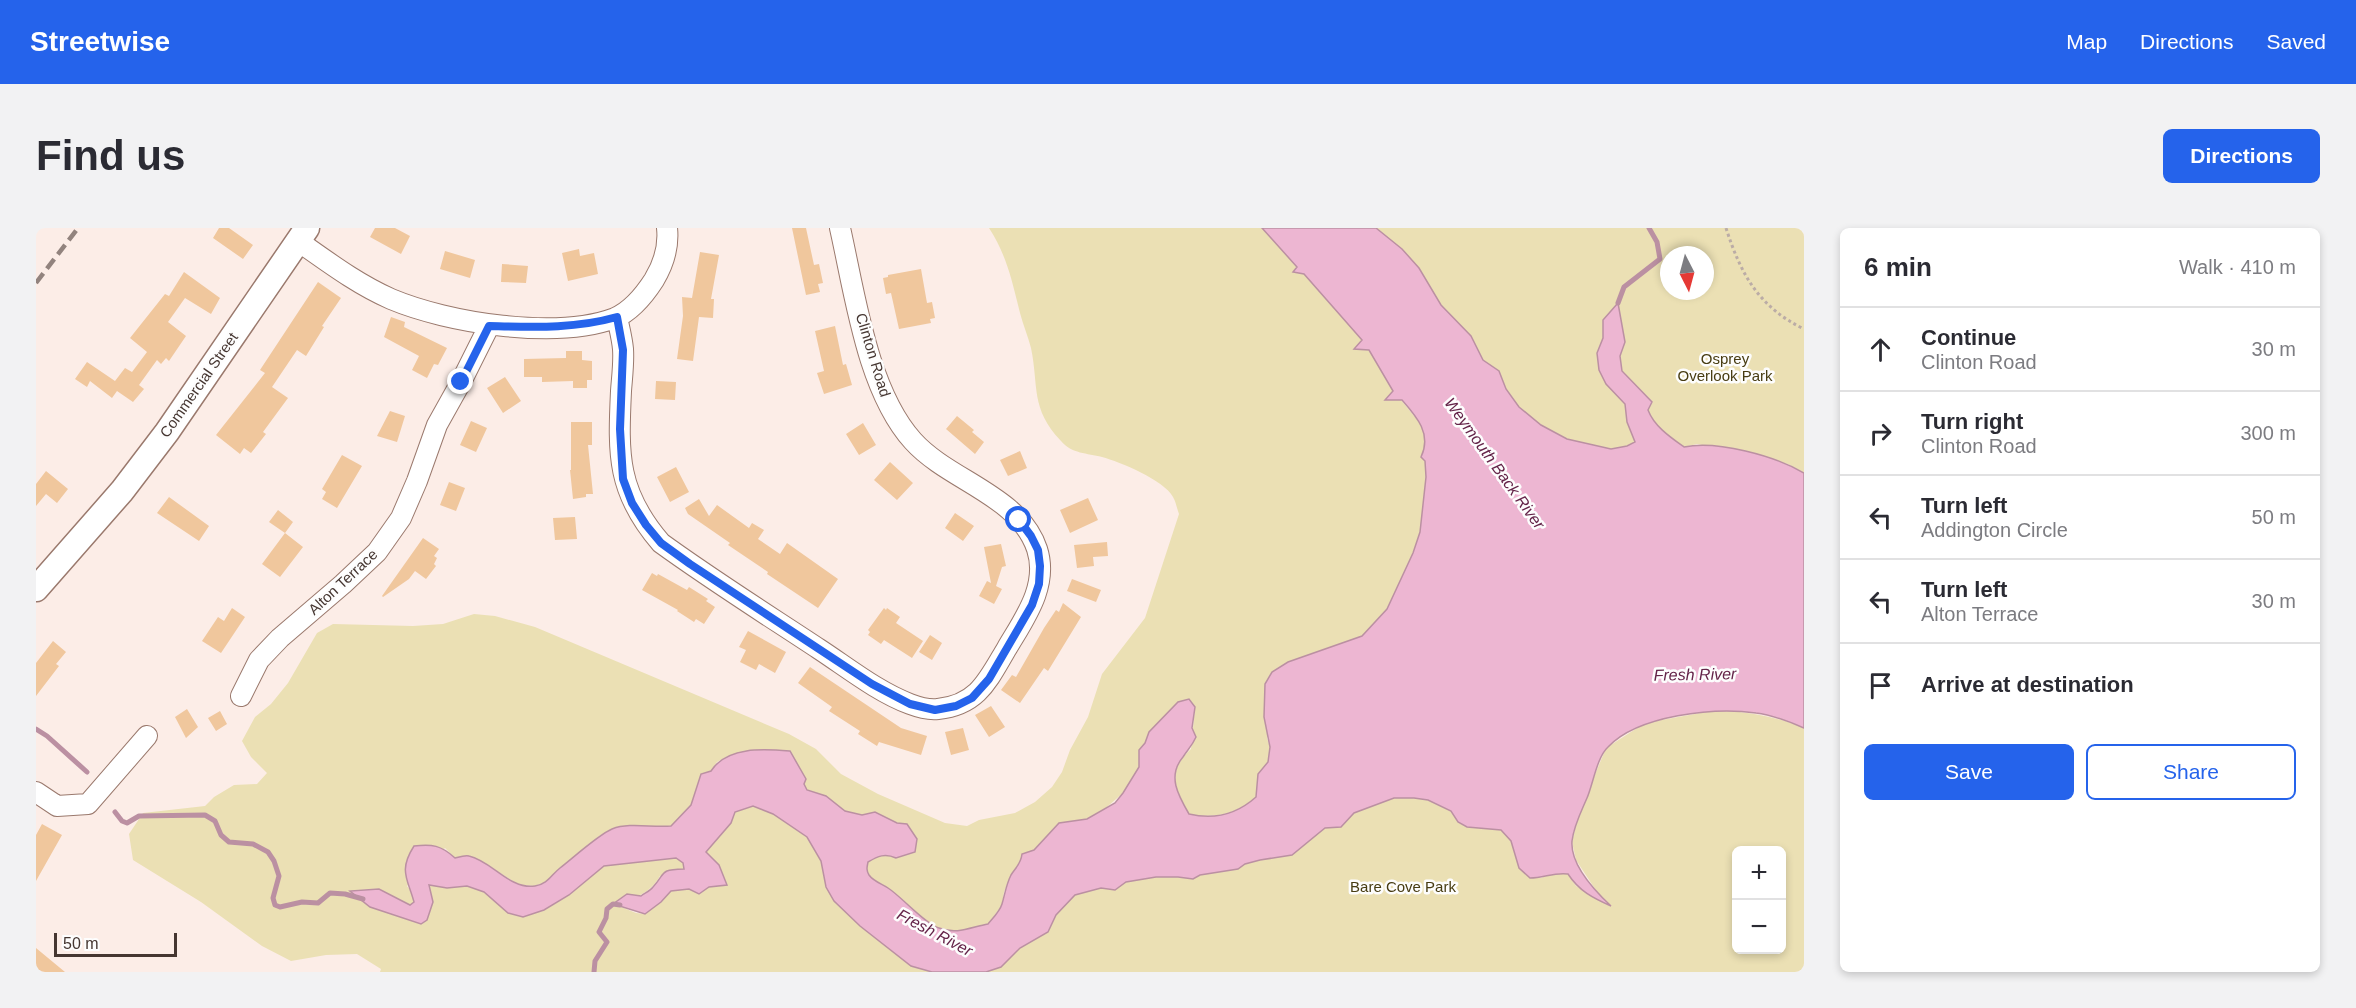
<!DOCTYPE html>
<html lang="en">
<head>
<meta charset="utf-8">
<style>
	:root { --surface:#fff; --page:#f2f2f3; --text:#2b2b33; --muted:#7c7c81; --line:#e1e1e2; --accent:#2563eb }
	body { margin:0; font-family:Helvetica,sans-serif; background:var(--page); color:var(--text) }
	.controls { position:absolute; right:18px; bottom:18px; display:grid; overflow:hidden; border-radius:9px; box-shadow:0 3px 9px #0003 }
	.controls button { width:54px; height:54px; display:grid; place-items:center; padding:0; border:0; border-bottom:2px solid var(--line); background:var(--surface); color:var(--text); font:30px sans-serif }
	.compass { position:absolute; left:1624px; top:18px; width:54px; height:54px; border-radius:50%; background:var(--surface); box-shadow:0 3px 9px #0003; rotate:174deg }
	.scale { position:absolute; left:18px; bottom:15px; width:123px; box-sizing:border-box; padding-left:6px; border:3px solid #453631; border-top:0; font-size:16px; line-height:21px; white-space:nowrap; color:#453631; -webkit-text-stroke:4px #fdfdfd; paint-order:stroke }
	.stop { position:absolute; width:18px; height:18px; margin:-14px; border:4px solid #2563eb; border-radius:50%; background:#fff }
	.stop.end { background:#2563eb; border-color:#fff; box-shadow:0 2px 6px #0008 }
	.list { margin:0; padding:0; list-style:none }
	h2 { display:flex; justify-content:space-between; align-items:center; height:78px; margin:0; padding:0 24px; font-size:26px }
	h2 small { font-size:20px; font-weight:400; color:var(--muted) }
	.list li { display:grid; grid-template-columns:39px 1fr auto; gap:18px; align-items:center; box-sizing:border-box; height:84px; padding:0 24px; border-top:2px solid var(--line) }
	.list b { display:block; font-size:22px; white-space:nowrap }
	.list p { margin:0; font-size:20px; white-space:nowrap; color:var(--muted) }
	.list em { font-size:20px; font-style:normal; color:var(--muted) }
	.actions { display:flex; gap:12px; padding:18px 24px }
	.actions a { flex:1; padding:14px 0; border:2px solid var(--accent); border-radius:9px; text-align:center; font-size:21px; color:var(--accent) }
	.actions .main { background:var(--accent); color:#fff }
	.icon { flex:none; width:33px; height:33px; fill:none; stroke:currentColor; stroke-width:2; stroke-linecap:round; stroke-linejoin:round }
	.map { position:relative; flex:none; width:1768px; height:744px; overflow:hidden; border-radius:9px }
	header { display:flex; align-items:center; gap:36px; box-sizing:border-box; height:84px; padding:0 30px; background:var(--accent); color:#fff }
	header strong { font-size:28px }
	nav { display:flex; gap:33px; margin-inline-start:auto; font-size:21px }
	.intro { display:flex; align-items:center; justify-content:space-between; box-sizing:border-box; height:144px; padding:0 36px }
	h1 { margin:0; font-size:42px }
	.button { padding:15px 27px; border-radius:9px; background:var(--accent); color:#fff; font-size:21px; font-weight:700 }
	main { display:flex; gap:36px; padding:0 36px }
	aside { flex:1; background:var(--surface); border-radius:9px; box-shadow:0 3px 9px #0003 }
	.map>svg:first-child { display:block }
	.green { fill:#ebe0b4; fill-rule:evenodd }
	.water { fill:#edb6d2; stroke:#bb90a2; stroke-width:1.5 }
	.lines { fill:none; stroke-linecap:round; stroke-linejoin:round }
	.stream { stroke:#bb90a2; stroke-width:5 }
	.building { fill:#f0c79d }
	.minor-casing { stroke:#9a796d; stroke-width:22 }
	.major-casing { stroke:#9a796d; stroke-width:27 }
	.path { stroke:#bbaca6; stroke-width:3; stroke-dasharray:3 3; stroke-linecap:butt }
	.minor { stroke:#fff; stroke-width:20 }
	.major { stroke:#fff; stroke-width:24 }
	.rail { stroke:#92837e; stroke-width:4.5; stroke-dasharray:12 6; stroke-linecap:butt }
	.route { stroke:#2563eb; stroke-width:8 }
	.labels { text-anchor:middle; stroke-width:5; stroke-linejoin:round; paint-order:stroke }
	.street-label { font-size:15px; fill:#453631; stroke:#fdfdfd }
	.park-label { font-size:15px; fill:#473c12; stroke:#fdfdfd }
	.water-label { font-size:16px; font-style:italic; fill:#642449; stroke:#fdfdfd }
</style>
</head>
<body>
<header>
<strong>Streetwise</strong>
<nav><a>Map</a><a>Directions</a><a>Saved</a></nav>
</header>
<div class="intro"><h1>Find us</h1><a class="button">Directions</a></div>
<main>
<div class="map">
<svg width="1768" height="744" viewBox="0 0 1768 744">
	<rect width="100%" height="100%" fill="#fcede7"/>
	<!-- green -->
	<path class="green" d="M953,0H1226L1261,39L1258,43L1268,46L1327,112L1357,163L1350,172H1365L1388,200L1390,219V249L1384,304L1377,325L1351,381L1326,408L1290,422L1231,510L1234,519L1232,534L1222,546L1220,569C1201,586 1178,591 1153,586C1138,560 1131,543 1155,521L1159,479L1143,474L1113,504L1109,515L1103,522V539L1087,565L1064,585L1051,591L1023,595L976,645L968,664L966,677L952,696C934,699 923,707 903,700C889,696 866,669 852,660C846,655 837,653 833,647C830,642 831,639 832,634L843,628L853,626L871,596L861,595L839,584L826,587L809,583L790,568L771,562L768,556L692,528L681,534L675,543L665,546L655,577L635,598L566,606L522,642L513,653L498,658L483,657L450,636L432,628L419,630L409,620L371,658L376,664L378,675L374,677L364,672L334,679L385,696L393,657L411,660L431,658L448,664L459,674L509,682L533,667L568,638L640,630L647,635L648,641L624,648C613,667 598,670 578,676L600,685L609,686L625,674L634,663L653,661L670,624L695,595L698,584L717,578L737,586L771,609L785,633L790,659L875,738L896,744H344L345,741L321,726L290,727L255,733L226,718L165,674L97,632L93,606L107,585L169,578L178,569L198,557L221,556L231,545L215,529L206,513L219,489L235,476L252,455L281,405L297,396L377,398L407,396L438,386L459,388L499,399L753,506L780,521L805,546L842,566L909,595L931,598L943,592L979,585L999,574L1016,559L1026,544L1034,522L1052,489L1066,446L1109,390L1143,286C1141,281 1140,274 1137,269C1128,252 1084,234 1066,229C1051,225 1036,226 1025,213C994,180 1003,159 995,120C992,108 987,97 984,85C976,53 971,28 953,0Z
		M1340,0H1768V245L1752,236L1661,216L1648,219C1634,209 1618,198 1612,182L1616,173L1586,143L1584,128L1589,114L1567,92V110L1561,125L1563,142L1570,156L1589,176L1591,194L1600,214L1591,218L1575,221L1531,211L1505,197L1483,179L1470,161L1463,143L1447,132L1435,108L1405,77L1366,21ZM1633,27H1669V63H1633Z
		M1681,482C1712,484 1739,488 1768,500V744H950L965,739L984,720L1012,704L1020,687L1039,667L1065,660L1079,662L1089,654L1120,649H1142L1157,651L1164,647L1202,641L1209,636L1224,632L1256,627L1289,599H1305L1318,585L1358,570H1378L1392,572L1415,583L1422,594L1431,599L1465,602L1475,613L1483,640L1505,650L1520,644L1532,646L1540,658L1573,676L1563,667L1540,632L1536,614L1543,585L1570,520L1609,495ZM1700,622H1746V722H1700Z"/>
	<!-- water -->
	<path class="water" d="M1226,0H1340L1366,21L1383,40L1405,77L1435,108L1447,132L1463,143L1470,161L1483,179L1505,197L1531,211L1575,221L1591,218L1599,214L1591,194L1589,176L1570,156L1563,142L1561,125L1567,110V92L1582,75L1589,114L1584,128L1586,143L1616,174L1612,182C1618,198 1634,209 1648,219C1681,212 1739,228 1768,245V500C1752,493 1737,487 1720,485C1679,479 1602,487 1572,519C1561,529 1557,556 1551,570C1545,584 1538,597 1536,613C1534,637 1559,663 1575,678C1557,670 1543,663 1532,646C1518,644 1508,650 1494,650L1483,640L1475,613L1465,602L1431,599L1422,594L1415,583L1392,572L1378,570H1358L1318,585L1305,599L1289,600L1256,627L1224,632L1209,636L1202,641L1164,647L1157,651L1142,649H1120L1090,654L1079,662L1065,660L1039,667L1020,687L1012,704L984,720L965,739L950,744H896L875,738L824,698L798,673L790,659L785,633L771,609L737,586L717,578L699,584L695,595L670,624L683,637L691,657L673,659L663,666L653,661L635,663L625,674L609,686L577,676L591,666L605,668C609,665 614,663 617,659C631,644 622,642 648,641L647,635L640,630L568,638L533,667L508,682L487,689L472,685L448,664L431,658L411,660L393,657L397,674L391,692L385,696L334,679L314,663L343,661L374,677L378,674C372,651 362,643 378,618C396,616 405,617 419,630C423,629 429,627 433,628C456,633 474,662 499,658C512,656 515,647 524,640C537,630 562,607 576,601C594,594 616,600 635,598L655,577L665,546L675,543C691,518 728,521 754,523L770,551L768,556L771,562L790,568L809,583L826,587L839,584L861,595L871,596L881,611L879,624L860,630C849,625 842,628 832,634C831,639 830,642 833,647C837,653 846,656 852,660C866,669 889,696 903,700C921,707 935,699 952,696C957,690 964,683 966,676C969,666 970,657 975,647C980,639 985,636 986,626L998,622L1023,595L1051,591L1079,575L1087,565L1103,539V522L1109,515L1113,504L1142,474L1153,471L1159,479L1156,500L1160,509C1156,518 1152,521 1147,529C1131,548 1142,567 1153,586C1178,592 1201,586 1220,569L1222,546L1232,534L1234,519L1228,489L1229,456L1236,444L1252,434L1326,408L1351,381L1377,325L1384,304L1390,249L1389,233L1385,229C1396,206 1381,189 1366,172H1349L1357,163L1333,122L1318,121L1326,112L1268,46L1257,44L1261,39Z"/>
	<g class="lines">
		<!-- stream -->
		<path class="stream" d="M1582,75L1588,59L1624,31L1621,14L1613,0
			M0,501L11,508L51,544
			M79,584L86,593L91,595L103,588L169,587L179,593L185,607L193,614L217,616L232,624L238,633L243,648L237,670L239,677L244,679L266,674L282,675L294,665L309,666L327,671
			M558,744L559,733L571,714L563,704L570,690L571,681L577,676L584,677"/>
	</g>
	<!-- building -->
	<path class="building" d="M183,0H193L217,17L207,31L177,10Z
		M339,0H359L374,8L365,26L334,9Z
		M756,0H770L778,37L783,36L787,55L782,56L784,64L770,67Z
		M543,21L544,28L558,25L562,46L532,53L526,25Z
		M409,23L439,32L434,50L404,41Z
		M664,24L683,27L675,71H678L677,90L663,89L657,133L641,131L647,88L646,69L656,70Z
		M466,36L492,38L490,55L465,54Z
		M885,41L891,75L896,74L899,90L894,91L895,95L863,101L855,65L850,66L847,50L852,49V47Z
		M148,44L184,70L175,86L149,70L132,94L150,108L133,133L130,130L125,136L121,132L103,157L108,161L97,174L81,163L76,170L54,153L51,159L39,151L51,134L79,153L89,140L96,144L111,124L94,110L129,66L133,68Z
		M282,54L305,70L286,98L288,99L270,128L261,122L236,159L252,170L227,204L230,206L215,225L208,220L204,226L180,207L229,145L224,142Z
		M355,89L369,94L368,99L411,120L402,137L398,136L391,150L376,142L383,128L348,109Z
		M799,98L807,137L810,136L816,157L788,166L781,145L788,143L779,103Z
		M530,123H546V132L556,133V152H551V160H537V153L506,154V149H488V131L530,130Z
		M469,149L485,173L467,185L451,160Z
		M620,153L640,154L639,172L619,171Z
		M354,183L369,188L361,214L341,208Z
		M921,188L938,202L936,204L948,214L939,226L910,201Z
		M435,193L451,200L440,224L424,217Z
		M535,194H556V217H552L557,266H550V269L537,271L534,242H535Z
		M827,195L840,217L823,227L810,206Z
		M984,223L991,240L972,248L964,232Z
		M306,227L326,238L301,280L286,271L290,264L286,261Z
		M854,234L877,255L861,272L838,252Z
		M640,239L653,264L634,274L621,249Z
		M10,243L32,261L21,275L10,266L0,278V256Z
		M413,254L429,260L420,283L404,277Z
		M133,269L173,298L163,313L121,285Z
		M1052,270L1062,292L1034,305L1024,282Z
		M663,271L673,288L681,277L713,300L716,295L728,302L722,311L744,326L751,315L802,351L782,380L731,346L732,344L692,317L694,315L652,286L649,280Z
		M242,282L257,294L249,305L233,294Z
		M919,285L938,298L927,313L909,300Z
		M539,289L541,311L519,312L517,290Z
		M249,305L267,319L244,349L226,336Z
		M387,310L403,321L398,328L401,330L398,336L400,338L390,351L379,343L373,351L347,369L346,368Z
		M1071,314L1072,328L1057,329L1058,338L1041,340L1038,317Z
		M965,316L970,338L966,339L960,358L966,361L958,376L943,368L951,353L955,355L948,319Z
		M616,345L621,348L622,346L651,362L653,359L672,371L670,373L679,379L668,396L660,391L658,394L641,383L642,382L606,362Z
		M1036,351L1065,362L1060,374L1031,363Z
		M1027,375L1045,389L1012,443L1008,440L984,475L965,462L976,447L980,449L1008,400L1020,382L1023,384Z
		M196,380L209,389L185,425L166,413L182,389L188,393Z
		M848,380L850,382L851,380L864,389L860,395L887,413L876,430L848,412L845,416L832,407L834,404L832,402Z
		M712,403L750,424L739,445L723,436L720,442L704,434L710,422L703,419Z
		M894,407L906,415L896,432L883,424Z
		M17,413L30,424L20,436L23,438L0,468V435Z
		M774,439L865,500L891,508L885,527L843,514L841,518L822,506L824,503L793,483L796,479L762,455Z
		M955,478L969,499L953,509L939,487Z
		M151,481L162,499L150,510L139,489Z
		M184,483L191,496L180,503L172,490Z
		M927,500L933,522L915,527L909,504Z
		M6,596L26,607L0,653V607Z
		M0,720L29,744H0Z"/>
	<g class="lines">
		<!-- minor casing -->
		<g class="minor-casing">
			<path id="minor" d="M262,13C292,34 321,56 355,71C412,95 520,112 579,90C595,83 609,66 618,52C627,37 633,18 631,0
				M581,89C583,99 586,110 587,121C588,135 586,149 585,163C582,227 581,264 625,315C676,352 730,386 783,421C812,440 842,464 874,476C882,479 894,482 902,481C942,477 952,452 971,420C988,391 1013,358 1001,321C983,267 913,253 877,213C831,162 819,66 804,0
				M205,468L223,432L244,410L307,356L341,324L365,290L381,253L401,197L425,154L453,98
				M0,564L21,578L52,576L111,508"/>
		</g>
		<!-- major casing -->
		<g class="major-casing">
			<path id="major" d="M0,361L86,263L131,204L271,0"/>
		</g>
		<!-- path -->
		<path class="path" d="M1690,0C1705,47 1723,79 1768,101"/>
		<!-- minor -->
		<use href="#minor" class="minor"/>
		<!-- major -->
		<use href="#major" class="major"/>
		<!-- rail -->
		<path class="rail" d="M0,55L42,0"/>
	</g>
	<g class="lines">
		<!-- route -->
		<path class="route" d="M425,154L453,98C497,99 538,101 581,89L587,122L584,201L587,251L596,275L610,297L625,315L654,336L836,456L874,476L899,482L920,478L936,470L953,451L996,377L1003,356L1004,338L1002,322L995,308L983,292"/>
	</g>
	<g class="labels">
		<!-- street labels -->
		<g class="street-label">
			<text transform="translate(837 127) rotate(73)" y="5">Clinton Road</text>
			<text transform="translate(163 157) rotate(-55)" y="5">Commercial Street</text>
			<text transform="translate(307 354) rotate(-43)" y="5">Alton Terrace</text>
		</g>
		<!-- park labels -->
		<g class="park-label">
			<text x="1689" y="136">Osprey<tspan x="1689" dy="17">Overlook Park</tspan></text>
			<text x="1367" y="664">Bare Cove Park</text>
		</g>
		<!-- water labels -->
		<g class="water-label">
			<text transform="translate(1459 235) rotate(54)" y="6">Weymouth Back River</text>
			<text transform="translate(1659 446) rotate(-1)" y="6">Fresh River</text>
			<text transform="translate(899 704) rotate(28)" y="6">Fresh River</text>
		</g>
	</g>
</svg>
<div class="controls">
<button>+</button>
<button>−</button>
</div>
<svg class="compass" viewBox="-18 -18 36 36"><path d="M0-13l5 13h-10z" fill="#e53935"/><path d="M0 13l5-13h-10z" fill="#7c7c81"/></svg>
<div class="scale">50 m</div>
<div class="stop" style="left:983px;top:292px"></div>
<div class="stop end" style="left:425px;top:154px"></div>
</div>
<aside>
<h2>6 min<small>Walk · 410 m</small></h2>
<ul class="list">
<li><svg class="icon" aria-label="ahead" viewBox="0 0 24 24"><path d="M12 20V5M6 11l6-6 6 6"/></svg><div><b>Continue</b><p>Clinton Road</p></div><em>30 m</em></li>
<li><svg class="icon" aria-label="right" viewBox="0 0 24 24"><path d="M7 20v-9h11M14 6l5 5-5 5"/></svg><div><b>Turn right</b><p>Clinton Road</p></div><em>300 m</em></li>
<li><svg class="icon" aria-label="left" viewBox="0 0 24 24"><path d="M17 20v-9H6M10 6l-5 5 5 5"/></svg><div><b>Turn left</b><p>Addington Circle</p></div><em>50 m</em></li>
<li><svg class="icon" aria-label="left" viewBox="0 0 24 24"><path d="M17 20v-9H6M10 6l-5 5 5 5"/></svg><div><b>Turn left</b><p>Alton Terrace</p></div><em>30 m</em></li>
<li><svg class="icon" aria-label="arrive" viewBox="0 0 24 24"><path d="M6 21V4h12l-3 4 3 4H6"/></svg><div><b>Arrive at destination</b></div></li>
</ul>
<div class="actions"><a class="main">Save</a><a>Share</a></div>
</aside>
</main>
</body>
</html>
